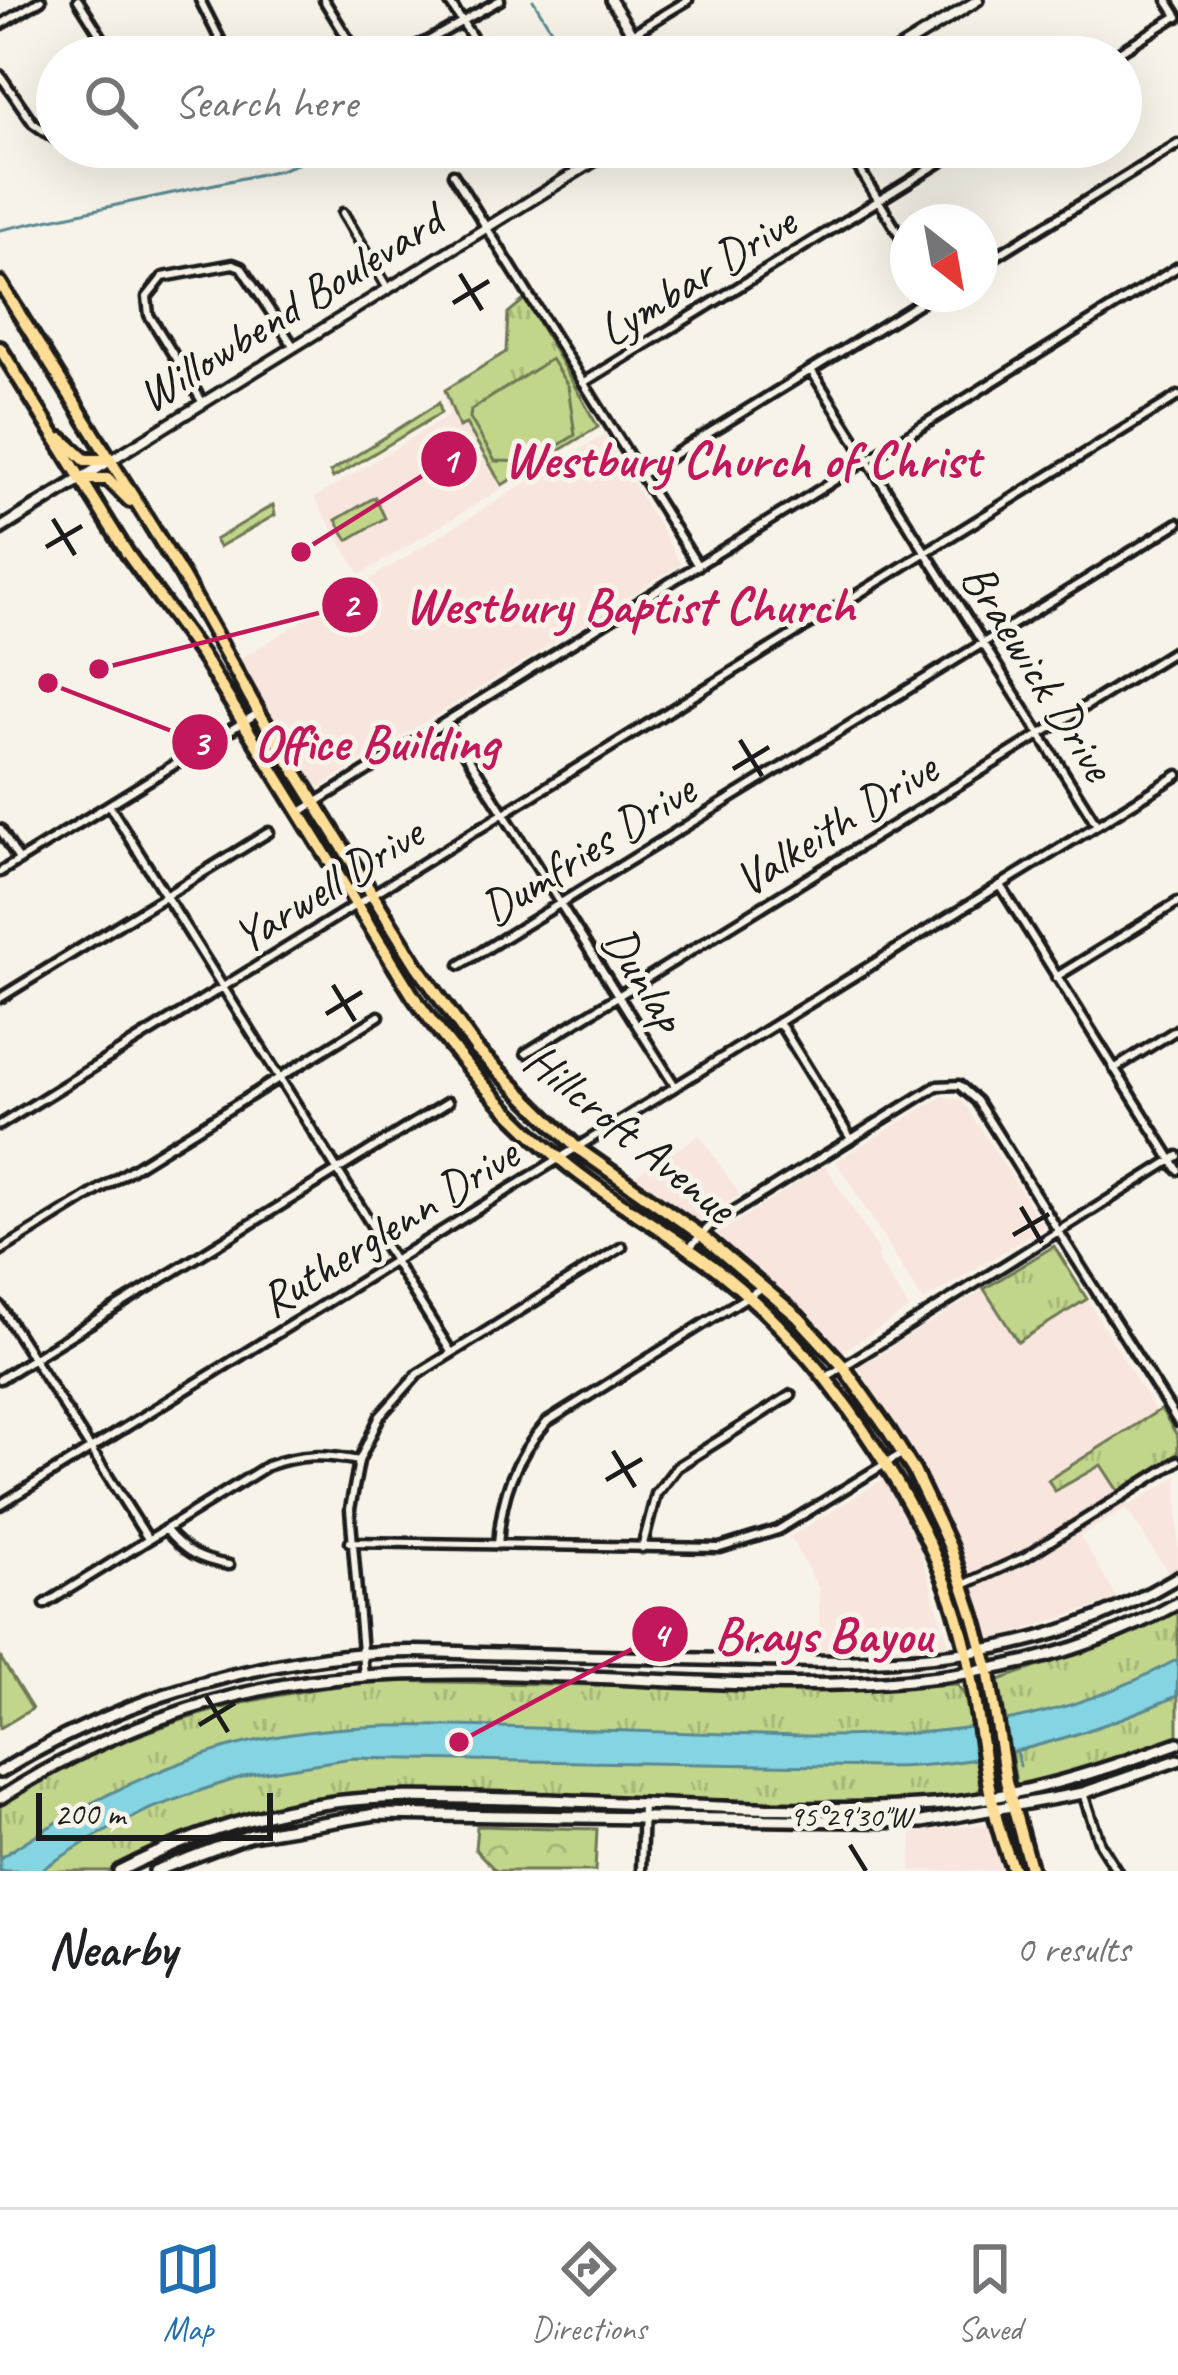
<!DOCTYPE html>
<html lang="en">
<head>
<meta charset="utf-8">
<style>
	:root { --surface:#fff; --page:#f6f6f6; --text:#202124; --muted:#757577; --line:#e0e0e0; --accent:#1f6fb2 }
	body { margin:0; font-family:Caveat,sans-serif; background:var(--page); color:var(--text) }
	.compass { position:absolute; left:890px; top:204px; width:108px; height:108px; border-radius:50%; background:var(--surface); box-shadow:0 12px 48px #0002; rotate:149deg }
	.scale { position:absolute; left:36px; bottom:30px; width:237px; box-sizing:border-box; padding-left:12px; border:6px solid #1c1c1c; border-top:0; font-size:33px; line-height:42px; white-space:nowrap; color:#1c1c1c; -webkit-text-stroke:9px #f7f3e8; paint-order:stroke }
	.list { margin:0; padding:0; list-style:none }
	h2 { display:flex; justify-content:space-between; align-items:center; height:156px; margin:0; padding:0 48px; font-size:51px }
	h2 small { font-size:39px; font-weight:400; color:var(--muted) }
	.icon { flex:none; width:66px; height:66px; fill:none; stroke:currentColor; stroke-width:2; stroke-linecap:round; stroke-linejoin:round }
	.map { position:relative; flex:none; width:1178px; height:1871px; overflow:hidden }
	.search { position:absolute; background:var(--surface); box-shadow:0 12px 48px #0002; left:36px; right:36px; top:36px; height:132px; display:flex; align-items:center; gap:30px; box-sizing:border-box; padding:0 42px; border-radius:66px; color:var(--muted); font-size:45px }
	.sheet { height:336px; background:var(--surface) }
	nav { display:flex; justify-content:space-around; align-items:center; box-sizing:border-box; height:168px; border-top:3px solid var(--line); background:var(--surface); font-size:33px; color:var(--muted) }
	nav a { display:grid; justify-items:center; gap:6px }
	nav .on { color:var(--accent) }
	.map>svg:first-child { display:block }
	.built { fill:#f8e6de }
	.grass { fill:url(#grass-tufts); stroke:#6e7854; stroke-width:3 }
	.forest { fill:url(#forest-crowns); stroke:#6e7854; stroke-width:3 }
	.park { fill:#c1d58b; stroke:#6e7854; stroke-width:3 }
	.water { fill:#84d4e1; stroke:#5a8a92; stroke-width:3 }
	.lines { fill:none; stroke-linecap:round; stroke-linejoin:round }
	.stream { stroke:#5a8a92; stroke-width:3 }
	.minor-casing { stroke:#1c1c1c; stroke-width:15 }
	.tertiary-casing { stroke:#1c1c1c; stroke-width:16 }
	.secondary-casing { stroke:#1c1c1c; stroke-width:18 }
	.primary-casing { stroke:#1c1c1c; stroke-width:20 }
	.minor { stroke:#f7f3e8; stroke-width:6 }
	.tertiary { stroke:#f7f3e8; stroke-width:8 }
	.secondary { stroke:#f7f3e8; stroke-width:9 }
	.primary { stroke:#fedd96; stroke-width:10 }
	.ticks { fill:none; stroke:#1c1c1c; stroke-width:4.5 }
	.labels { text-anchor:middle; stroke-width:10; stroke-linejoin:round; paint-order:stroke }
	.street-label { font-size:48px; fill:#1c1c1c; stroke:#f7f3e8 }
	.ticks-label { font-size:30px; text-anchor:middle; fill:#1c1c1c; stroke:#f7f3e8; stroke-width:10; stroke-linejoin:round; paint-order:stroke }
	.leader { fill:none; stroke:#c2185b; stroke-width:4.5 }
	.callout-dot { fill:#c2185b; stroke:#f7f3e8; stroke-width:4.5 }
	.mark-label { font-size:36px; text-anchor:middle; font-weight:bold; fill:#fff }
	.callout-label { font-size:51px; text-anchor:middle; font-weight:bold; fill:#c2185b; stroke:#f7f3e8; stroke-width:10; stroke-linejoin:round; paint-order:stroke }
</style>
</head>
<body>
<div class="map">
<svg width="1178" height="1871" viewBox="0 0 1178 1871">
	<defs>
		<pattern id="grass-tufts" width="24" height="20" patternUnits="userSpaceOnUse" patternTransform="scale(3)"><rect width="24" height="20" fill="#c1d58b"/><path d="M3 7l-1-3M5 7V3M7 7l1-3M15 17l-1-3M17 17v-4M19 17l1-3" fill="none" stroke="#a5b677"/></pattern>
		<pattern id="forest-crowns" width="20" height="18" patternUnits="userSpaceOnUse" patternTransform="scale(3)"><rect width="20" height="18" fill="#c1d58b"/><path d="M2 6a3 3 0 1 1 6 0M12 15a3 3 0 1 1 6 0" fill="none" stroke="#a5b677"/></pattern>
	</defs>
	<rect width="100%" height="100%" fill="#f7f3e8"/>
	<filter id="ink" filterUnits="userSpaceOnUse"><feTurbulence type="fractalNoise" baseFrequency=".00833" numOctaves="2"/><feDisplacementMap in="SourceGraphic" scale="24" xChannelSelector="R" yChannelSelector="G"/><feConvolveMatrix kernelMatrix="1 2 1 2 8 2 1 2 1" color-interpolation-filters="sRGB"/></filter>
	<g filter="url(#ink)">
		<!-- built -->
		<path class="built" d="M525,299L601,428L360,575L314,498L449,415L443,390L504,351L506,322L513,307Z
			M605,434L681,564L320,787L315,785L237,661Z
			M943,1096L962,1100L1044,1227L923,1301L836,1161Z
			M700,1135L740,1195L697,1221L631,1178Z
			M825,1165L880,1253L877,1258L909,1309L840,1353L800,1308L716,1235Z
			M983,1290L1016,1342L1087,1299L1156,1412L1049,1479L1055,1490L1101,1465L1129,1506L1178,1476V1566L1168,1573L1126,1508L1080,1536L1118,1599L994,1640L987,1637L970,1575L944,1513L858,1367Z
			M884,1479L919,1547L950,1648L909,1653H819V1589L790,1537Z
			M987,1824L1005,1871H911L912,1832Z"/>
		<!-- grass -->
		<path class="grass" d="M525,299L598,427L502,485L466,424L459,427L445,390L506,352L508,313Z
			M439,403L441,413L333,478L330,472Z
			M273,505L275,515L219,547L215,540Z
			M1054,1246L1087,1299L1018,1342L984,1289Z
			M1161,1409L1178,1437V1454L1118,1491L1101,1465L1055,1491L1048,1480Z
			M1178,1609V1738L1081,1773L1022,1786L1016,1783L999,1680L1124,1637Z
			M385,1681L862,1690L957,1684L965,1696L982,1787C969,1807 894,1803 869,1804L419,1794L322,1800L258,1812L196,1831L111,1871H0V1806C118,1730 246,1692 385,1681Z"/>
		<!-- forest -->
		<path class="forest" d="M477,1826L597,1829L595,1871H496L475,1849Z"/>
		<!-- park -->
		<path class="park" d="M551,359L568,386L575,435L532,462L495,461L470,418L471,410Z
			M375,497L385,518L348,540L336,520Z
			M0,1657L32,1709L0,1728Z"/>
		<!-- water -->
		<path class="water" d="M1178,1659L1177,1696C1084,1736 985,1767 883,1767L352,1758L251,1774L202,1790L150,1809L92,1838L39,1871H0V1858C79,1805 170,1758 264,1739C341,1723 421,1725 500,1727C575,1729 651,1731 727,1734C889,1739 1031,1740 1178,1659Z"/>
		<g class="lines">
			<!-- stream -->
			<path class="stream" d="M533,0L568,57
				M0,230L280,170L345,147
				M1016,1750L1020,1766"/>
			<!-- minor casing -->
			<g class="minor-casing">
				<path id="minor" d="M78,0L114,57
					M200,0L229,57
					M324,0L359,57
					M448,0L485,57
					M1167,0L1178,17
					M0,25L41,0
					M632,34L688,0
					M708,46L712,57
					M387,57L428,41L500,0
					M1111,57L1177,16
					M0,75L33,123L57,140
					M569,147L582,169
					M852,157L908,249
					M453,174L698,566
					M343,213L388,289
					M980,266L1178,144
					M811,370L1097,825
					M583,383L965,147
					M203,403L149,315L147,297L163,277L233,264L241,267L294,347
					M641,475L934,294
					M446,722L675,1086
					M109,805L451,1352
					M299,813L1178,267
					M0,829L19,860
					M0,872L258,713
					M1000,885L1178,1170
					M460,965L1178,523
					M1056,977L1178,902
					M0,998L269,832
					M779,1022L851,1139
					M526,1053L1178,649
					M1114,1069L1178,1029
					M0,1125L1178,396
					M689,1248L710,1226L937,1086L959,1085L977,1101L1178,1422
					M0,1251L379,1016
					M0,1306L148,1539
					M825,1378L1178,1156
					M0,1379L448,1102
					M0,1505L1178,775
					M165,1529C184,1552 200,1560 229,1565
					M350,1542L720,1548L778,1530L903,1453
					M498,1545C501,1496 514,1459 547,1422L764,1286
					M642,1548L656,1494L677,1467L791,1395
					M963,1585L1025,1557L1178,1461
					M45,1604L267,1466C300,1454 324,1454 359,1461
					M364,1676L350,1509L359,1461L380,1416L418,1374L622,1247
					M1083,1793L1100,1844L1117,1871
					M641,1871L643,1803"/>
			</g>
			<!-- tertiary casing -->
			<g class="tertiary-casing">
				<path id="tertiary" d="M611,0L632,34L639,57
					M633,35L651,57
					M886,57L978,0
					M111,460L617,147"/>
			</g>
			<!-- secondary casing -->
			<g class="secondary-casing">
				<path id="secondary" d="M0,529L111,460
					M0,1772C109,1705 231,1666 359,1654C406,1649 456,1653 504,1654C582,1656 661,1658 740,1660C903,1664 1033,1664 1178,1577
					M0,1798C99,1735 213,1691 330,1679C611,1649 918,1748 1178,1603
					M119,1871C186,1837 259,1812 334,1802C394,1794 455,1798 515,1799C653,1803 795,1815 933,1805C1018,1798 1098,1772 1178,1743
					M155,1871L251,1835L376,1814L922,1822L1083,1793L1178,1760"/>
			</g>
			<!-- primary casing -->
			<g class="primary-casing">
				<path id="primary" d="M0,283L183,577L259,713L417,966L477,1050L577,1148L700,1234L798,1317L842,1365L888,1430L914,1471L950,1547L974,1618L989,1673L1006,1781L1031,1871
					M0,348L127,553L202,656L413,996C455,1055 502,1111 559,1158C598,1191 643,1217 685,1246C755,1294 815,1359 862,1428C909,1496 951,1577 968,1658C982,1729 985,1804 1014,1871
					M62,439L85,460H111
					M80,479H108L130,501"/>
			</g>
			<!-- minor -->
			<use href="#minor" class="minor"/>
			<!-- tertiary -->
			<use href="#tertiary" class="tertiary"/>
			<!-- secondary -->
			<use href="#secondary" class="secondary"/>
			<!-- primary -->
			<use href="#primary" class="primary"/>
		</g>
	</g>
	<!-- ticks -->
	<path class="ticks" d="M460,274L482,310M453,303L489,281M53,519L75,555M46,547L82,526M740,740L762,776M733,769L769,747M333,985L355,1021M326,1014L362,992M1021,1207L1042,1243M1013,1235L1049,1214M613,1451L635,1487M606,1480L642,1459M206,1696L228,1732M199,1725L235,1703M850,1845L866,1871"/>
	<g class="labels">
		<!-- street labels -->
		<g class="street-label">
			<text transform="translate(696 275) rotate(-32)" y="17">Lymbar Drive</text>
			<text transform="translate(289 307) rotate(-32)" y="17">Willowbend Boulevard</text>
			<text transform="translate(1039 671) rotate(58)" y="17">Braewick Drive</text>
			<text transform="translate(835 823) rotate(-32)" y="17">Valkeith Drive</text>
			<text transform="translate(587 848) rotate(-32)" y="17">Dumfries Drive</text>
			<text transform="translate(327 884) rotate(-32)" y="17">Yarwell Drive</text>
			<text transform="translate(645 978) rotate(58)" y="17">Dunlap</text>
			<text transform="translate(631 1132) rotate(39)" y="17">Hillcroft Avenue</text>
			<text transform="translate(388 1226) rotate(-32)" y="17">Rutherglenn Drive</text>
		</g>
	</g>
	<g class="ticks-label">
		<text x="850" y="1826">95°29'30"W</text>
	</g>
	<!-- callouts -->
	<path class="leader" d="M301 552L449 459M99 669L350 605M48 683L200 742M459 1742L660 1634"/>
	<g class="callout-dot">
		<circle cx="301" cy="552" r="12"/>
		<circle cx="99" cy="669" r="12"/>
		<circle cx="48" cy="683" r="12"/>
		<circle cx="459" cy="1742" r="12"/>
		<circle cx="449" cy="459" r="30"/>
		<circle cx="350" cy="605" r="30"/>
		<circle cx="200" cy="742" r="30"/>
		<circle cx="660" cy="1634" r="30"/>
	</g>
	<g class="mark-label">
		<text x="449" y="472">1</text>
		<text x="350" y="617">2</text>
		<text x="200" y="755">3</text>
		<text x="660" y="1647">4</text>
	</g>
	<g class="callout-label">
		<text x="742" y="477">Westbury Church of Christ</text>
		<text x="630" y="623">Westbury Baptist Church</text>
		<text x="376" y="760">Office Building</text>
		<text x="823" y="1652">Brays Bayou</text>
	</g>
</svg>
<svg class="compass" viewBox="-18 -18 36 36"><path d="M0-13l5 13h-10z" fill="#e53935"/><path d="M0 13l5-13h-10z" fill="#757577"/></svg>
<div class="scale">200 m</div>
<div class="search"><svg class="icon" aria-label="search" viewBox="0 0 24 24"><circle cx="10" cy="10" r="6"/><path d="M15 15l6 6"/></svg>Search here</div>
</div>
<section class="sheet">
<h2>Nearby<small>0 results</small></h2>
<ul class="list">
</ul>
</section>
<nav>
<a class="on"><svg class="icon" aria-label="map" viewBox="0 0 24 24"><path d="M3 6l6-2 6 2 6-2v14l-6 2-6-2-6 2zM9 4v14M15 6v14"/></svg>Map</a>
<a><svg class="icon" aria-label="directions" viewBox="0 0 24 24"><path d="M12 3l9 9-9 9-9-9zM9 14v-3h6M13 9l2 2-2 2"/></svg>Directions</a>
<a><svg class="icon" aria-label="saved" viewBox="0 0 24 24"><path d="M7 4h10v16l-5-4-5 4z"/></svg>Saved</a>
</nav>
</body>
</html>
